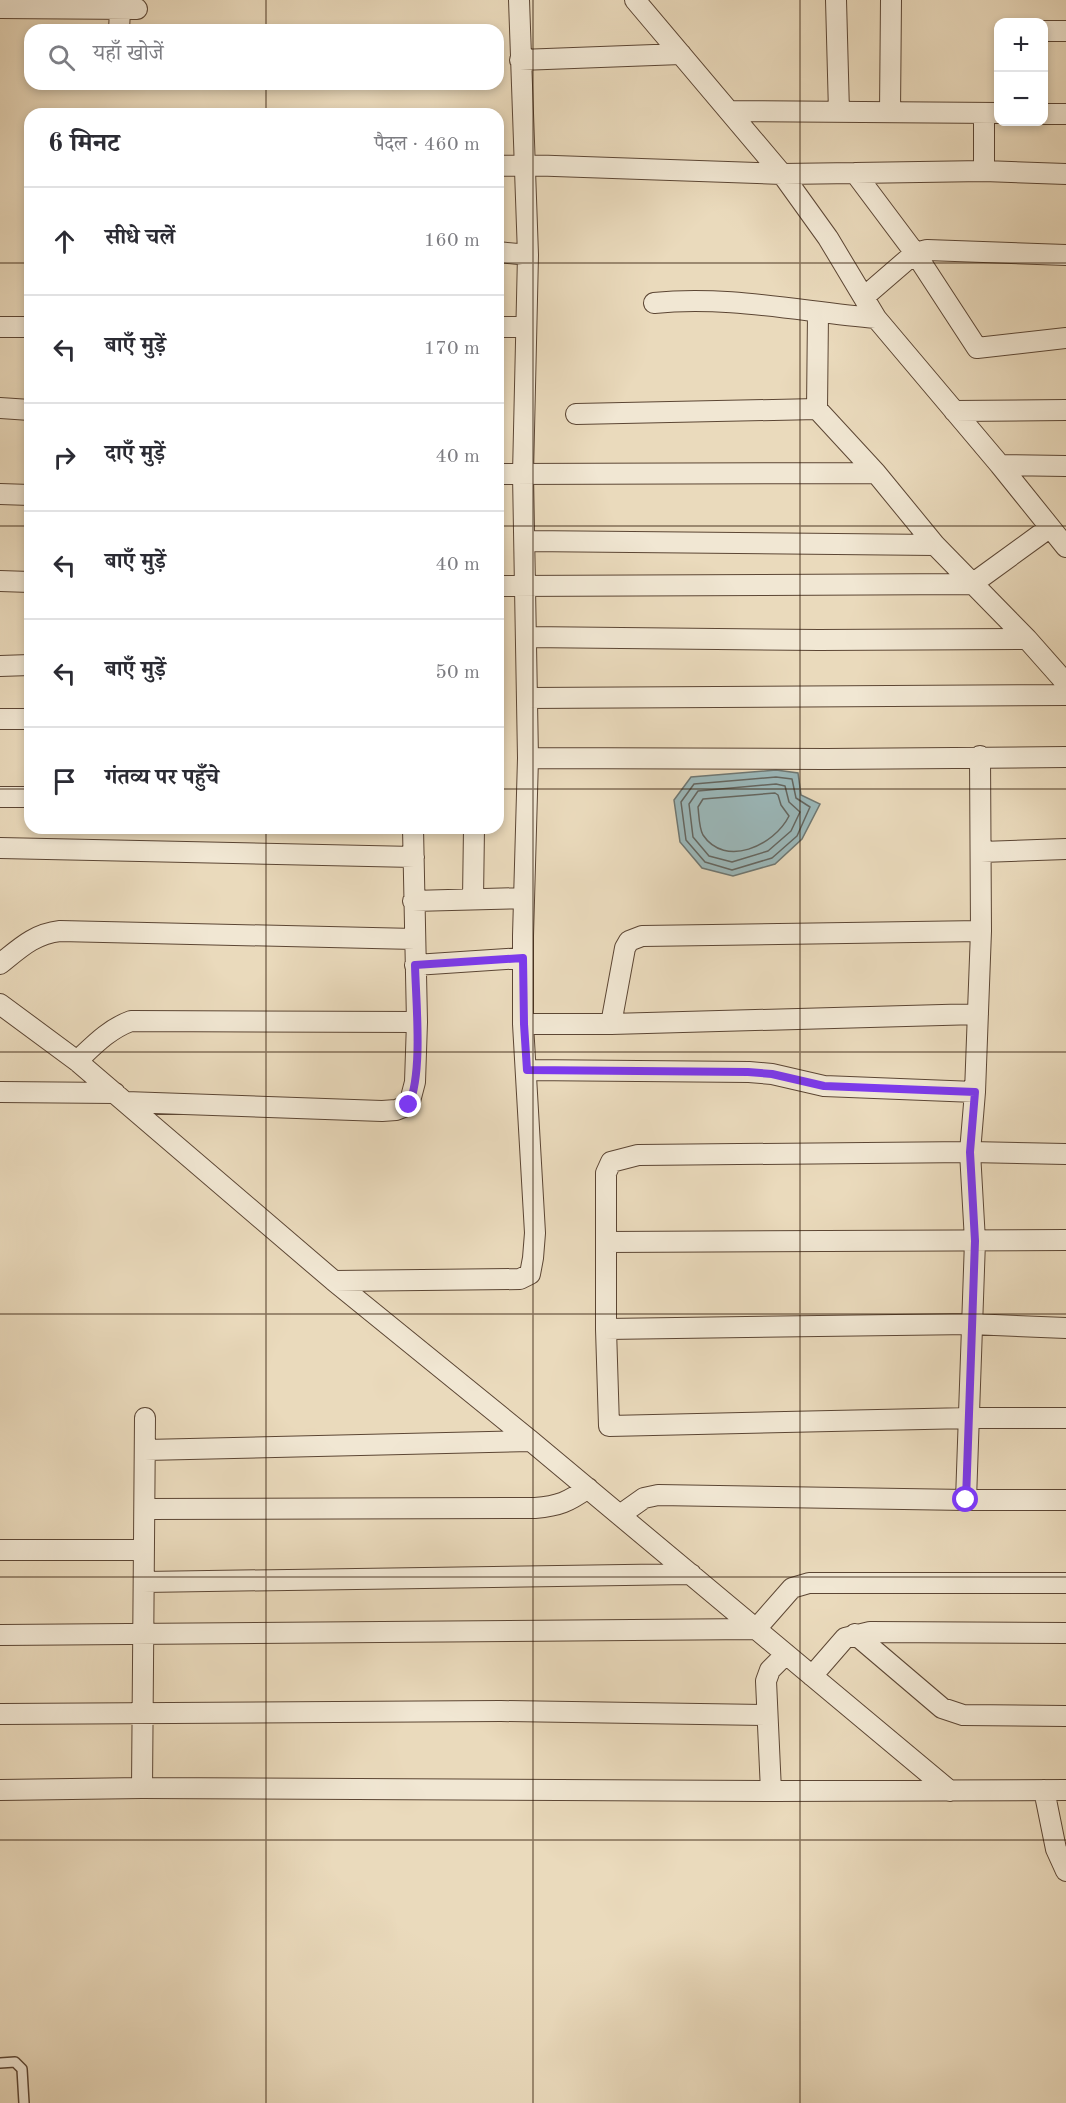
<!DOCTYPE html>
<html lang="hi">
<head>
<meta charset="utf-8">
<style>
	:root { --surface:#fff; --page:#f2f2f3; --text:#2b2b33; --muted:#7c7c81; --line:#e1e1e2 }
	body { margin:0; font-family:"Old Standard TT","Noto Serif Devanagari",serif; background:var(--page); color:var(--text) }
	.controls { position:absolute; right:18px; top:18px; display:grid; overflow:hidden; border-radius:12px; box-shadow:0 3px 9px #0003 }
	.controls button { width:54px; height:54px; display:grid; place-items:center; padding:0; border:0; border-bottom:2px solid var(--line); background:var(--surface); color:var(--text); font:30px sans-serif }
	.stop { position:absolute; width:18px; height:18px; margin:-14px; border:4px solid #7c3aed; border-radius:50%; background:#fff }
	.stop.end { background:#7c3aed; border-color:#fff; box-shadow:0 2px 6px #0008 }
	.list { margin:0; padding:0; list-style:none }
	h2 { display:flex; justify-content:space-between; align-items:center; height:78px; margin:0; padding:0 24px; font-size:26px }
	h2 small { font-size:20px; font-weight:400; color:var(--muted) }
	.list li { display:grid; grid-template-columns:39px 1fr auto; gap:18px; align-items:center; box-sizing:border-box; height:108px; padding:0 24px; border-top:2px solid var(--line) }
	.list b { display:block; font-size:22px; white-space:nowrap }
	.list em { font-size:20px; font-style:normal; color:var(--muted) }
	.icon { flex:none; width:33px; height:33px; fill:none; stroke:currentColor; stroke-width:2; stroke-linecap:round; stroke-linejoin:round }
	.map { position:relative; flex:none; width:1066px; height:2103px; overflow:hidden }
	.search { position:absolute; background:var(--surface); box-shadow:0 3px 9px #0003; left:24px; top:24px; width:480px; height:66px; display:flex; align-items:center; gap:15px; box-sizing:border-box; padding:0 21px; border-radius:18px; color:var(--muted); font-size:22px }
	.panel { position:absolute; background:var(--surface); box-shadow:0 3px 9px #0003; left:24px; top:108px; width:480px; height:726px; border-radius:18px }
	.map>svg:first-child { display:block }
	.water { fill:#9bb8ba; stroke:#6f7772; stroke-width:1.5 }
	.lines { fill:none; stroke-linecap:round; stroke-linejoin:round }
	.shore { stroke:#646660; stroke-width:1.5 }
	.lane-casing { stroke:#5c4634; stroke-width:12 }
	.street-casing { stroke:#5c4634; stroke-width:22 }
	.lane { stroke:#f1e7d3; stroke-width:9 }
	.street { stroke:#f1e7d3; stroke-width:20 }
	.route { stroke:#7c3aed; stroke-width:8 }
	.grid { fill:none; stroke:#2d1506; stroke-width:1.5; stroke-opacity:0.55 }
</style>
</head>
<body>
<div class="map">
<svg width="1066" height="2103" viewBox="0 0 1066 2103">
	<rect width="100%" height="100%" fill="#eadabc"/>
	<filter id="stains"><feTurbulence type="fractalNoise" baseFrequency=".00333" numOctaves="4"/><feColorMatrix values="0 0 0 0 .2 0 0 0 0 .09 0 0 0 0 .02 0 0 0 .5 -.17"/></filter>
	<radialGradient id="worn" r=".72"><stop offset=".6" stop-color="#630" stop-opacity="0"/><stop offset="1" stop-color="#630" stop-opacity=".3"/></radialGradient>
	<!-- water -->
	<path class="water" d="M776,770L798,773L801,795L820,804L802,839L775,864L733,876L702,868L680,842L674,800L691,777Z"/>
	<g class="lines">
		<!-- shore -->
		<path class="shore" d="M776,777L792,779L796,798L810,807L797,836L772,858L732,870L705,862L686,840L681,802L694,784Z
			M776,784L785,786L789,802L800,812L791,831L768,851L732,862L709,856L693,837L689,804L698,791Z
			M775,793L778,795L781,805L789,816C774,846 725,868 703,835C699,828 699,815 698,807L703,799Z"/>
		<!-- lane casing -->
		<g class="lane-casing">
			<path id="lane" d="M0,2063L15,2062L22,2069L24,2103"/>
		</g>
		<!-- street casing -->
		<g class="street-casing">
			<path id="street" d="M635,0L782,174L828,238L876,318L1000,465L1066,547
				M836,0L839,112
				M0,8L137,9
				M119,30L120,10
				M1044,31H1066
				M520,60L681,54
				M729,111L998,113
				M890,112L891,0
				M984,113V171
				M1044,114H1066
				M498,166L526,165L782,174L855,173L915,253L977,348L1066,338
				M855,173L984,171L1066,174
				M498,252L528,255
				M864,297L915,253L927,250L1066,255
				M654,303C727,295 803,312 876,318
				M818,313L817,409L876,473L935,545L1027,639L1066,683
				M0,327H30
				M498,327H525
				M0,408L30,410
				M954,411L1066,410
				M576,414L817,409
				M1000,465L1066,466
				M498,474L876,473
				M0,494L30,495
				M526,541L935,545
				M0,581L30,582
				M498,586L972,584L1049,528
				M527,637L819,640L1027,639
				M0,666L30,665
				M528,698L1066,695
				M0,719H30
				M528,758L826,759L1066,757
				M0,797H30
				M0,848L414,857
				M981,852L1066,849
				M473,899L474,828
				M413,901L524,898
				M0,964C20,948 34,934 60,931L415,939
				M415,965L523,958
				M0,1004L77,1061L334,1281L531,1441L950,1791
				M523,1024H611L978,1014
				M611,1024L625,948L629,941L642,936L981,931
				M77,1061C94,1045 109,1029 131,1021L417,1022
				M527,1070L749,1072L772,1074L824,1086L975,1092
				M0,1092L115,1093
				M126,1102L382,1111L396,1110L409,1105L415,1082L417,1022L413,828
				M1066,1154L970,1152L638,1155L611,1162L606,1173V1329L609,1426L970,1418H1066
				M606,1242L1066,1240
				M334,1281L520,1279L530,1274L533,1258L535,1233L523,1024V936L528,758L523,474L528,255L519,0
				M606,1329L971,1324L1066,1328
				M145,1450L531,1441
				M966,1500L975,1241L970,1152L975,1092L981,931L980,756
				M145,1509L535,1508C559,1506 568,1502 588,1488
				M620,1515L644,1498L658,1495L966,1500H1066
				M0,1550H144
				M144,1582L691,1574
				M855,1634L942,1708L963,1715L1066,1716
				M0,1635L756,1629L792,1588L809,1583H1066
				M812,1676L845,1638L870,1632L1066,1633
				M0,1714L501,1711L766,1715
				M142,1788L145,1418
				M0,1790L142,1788L771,1791L1066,1790
				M1044,1790L1056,1849L1066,1871
				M771,1791L766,1681L770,1670L786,1654"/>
		</g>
		<!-- lane -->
		<use href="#lane" class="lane"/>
		<!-- street -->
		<use href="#street" class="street"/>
	</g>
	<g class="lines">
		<!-- route -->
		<path class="route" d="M409,1105C423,1071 416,1004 415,965L523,958L524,1024L527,1070L748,1072L772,1074L824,1086L975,1092L970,1152L975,1241L966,1500"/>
	</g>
	<!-- grid -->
	<path class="grid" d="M266,0V30M533,0V2103M800,0V2103M266,84V114M0,263H30M498,263H1066M0,526H30M498,526H1066M0,789H30M498,789H1066M266,828V2103M0,1052H1066M0,1314H1066M0,1577H1066M0,1840H1066"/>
	<rect width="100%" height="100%" filter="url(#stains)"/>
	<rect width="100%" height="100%" fill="url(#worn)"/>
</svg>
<div class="controls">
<button>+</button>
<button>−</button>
</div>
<div class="stop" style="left:966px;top:1500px"></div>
<div class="stop end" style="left:409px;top:1105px"></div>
<div class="search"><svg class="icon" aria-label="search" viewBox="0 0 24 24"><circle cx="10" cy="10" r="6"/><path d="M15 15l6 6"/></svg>यहाँ खोजें</div>
<section class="panel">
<h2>6 मिनट<small>पैदल · 460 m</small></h2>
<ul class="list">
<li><svg class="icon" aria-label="ahead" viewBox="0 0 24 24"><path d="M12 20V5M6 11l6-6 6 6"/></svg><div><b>सीधे चलें</b></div><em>160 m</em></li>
<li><svg class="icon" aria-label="left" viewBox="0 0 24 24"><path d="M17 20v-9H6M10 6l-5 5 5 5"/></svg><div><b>बाएँ मुड़ें</b></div><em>170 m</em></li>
<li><svg class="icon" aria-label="right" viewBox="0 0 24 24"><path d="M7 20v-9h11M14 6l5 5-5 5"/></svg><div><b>दाएँ मुड़ें</b></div><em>40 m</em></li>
<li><svg class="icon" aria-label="left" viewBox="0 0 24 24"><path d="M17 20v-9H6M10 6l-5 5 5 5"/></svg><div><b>बाएँ मुड़ें</b></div><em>40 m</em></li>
<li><svg class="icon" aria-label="left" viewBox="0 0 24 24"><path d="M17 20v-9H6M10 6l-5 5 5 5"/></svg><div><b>बाएँ मुड़ें</b></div><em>50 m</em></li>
<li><svg class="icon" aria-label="arrive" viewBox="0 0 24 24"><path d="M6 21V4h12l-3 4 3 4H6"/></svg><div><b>गंतव्य पर पहुँचे</b></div></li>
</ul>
</section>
</div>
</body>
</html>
